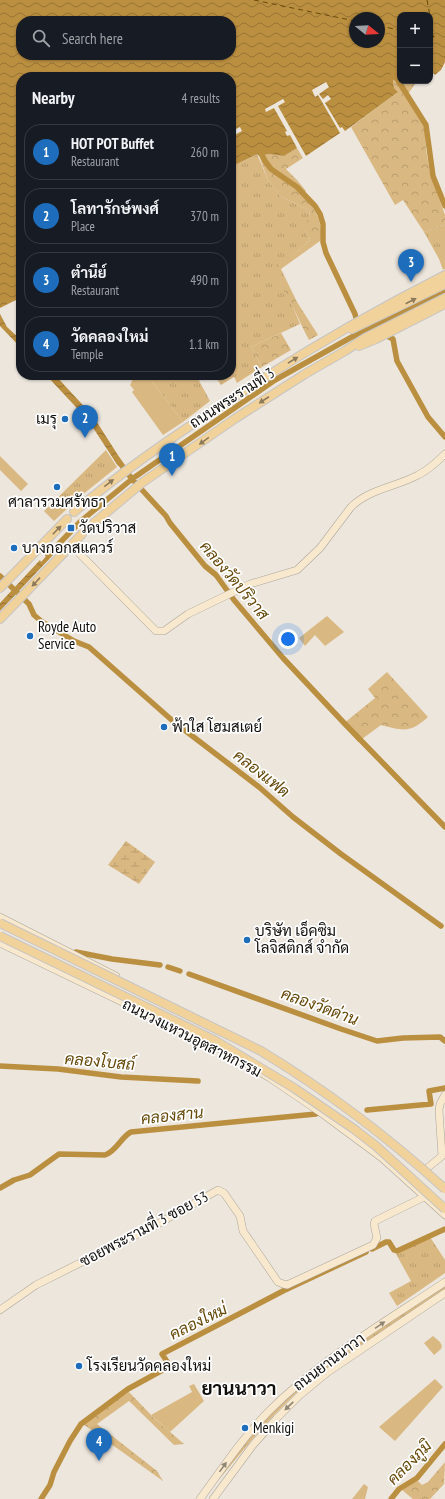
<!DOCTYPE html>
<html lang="en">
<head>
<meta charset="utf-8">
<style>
	:root { --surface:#171b24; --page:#20242c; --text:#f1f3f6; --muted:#9ea1a6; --line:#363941; --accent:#1d6dbc }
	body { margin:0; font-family:"PT Sans Narrow",Sarabun,sans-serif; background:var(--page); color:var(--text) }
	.controls { position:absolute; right:12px; top:12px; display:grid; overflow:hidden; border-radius:8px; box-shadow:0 1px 3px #0004 }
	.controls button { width:36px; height:36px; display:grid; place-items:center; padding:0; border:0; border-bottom:1px solid var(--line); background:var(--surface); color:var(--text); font:20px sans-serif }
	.compass { position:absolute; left:349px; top:12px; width:36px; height:36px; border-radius:50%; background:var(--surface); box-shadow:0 1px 3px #0004; rotate:108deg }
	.you { position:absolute; left:288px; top:639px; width:14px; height:14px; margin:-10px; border:3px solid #fff; border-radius:50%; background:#1a73e8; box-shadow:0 0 0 6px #1a73e833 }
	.badge { display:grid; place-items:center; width:26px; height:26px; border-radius:50%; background:var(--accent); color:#fff; font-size:13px; font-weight:700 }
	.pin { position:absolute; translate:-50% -33px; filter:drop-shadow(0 1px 2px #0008) }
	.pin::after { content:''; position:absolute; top:21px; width:14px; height:12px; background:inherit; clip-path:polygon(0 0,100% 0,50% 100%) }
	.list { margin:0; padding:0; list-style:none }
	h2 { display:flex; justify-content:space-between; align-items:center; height:52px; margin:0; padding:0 16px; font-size:17px }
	h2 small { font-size:13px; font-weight:400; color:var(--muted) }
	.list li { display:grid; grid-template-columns:26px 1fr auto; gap:12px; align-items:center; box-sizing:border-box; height:56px; margin:0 8px 8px; padding:0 8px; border:1px solid var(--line); border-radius:16px }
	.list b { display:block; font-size:15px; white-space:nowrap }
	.list p { margin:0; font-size:13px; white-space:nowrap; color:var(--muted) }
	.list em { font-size:13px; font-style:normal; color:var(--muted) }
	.icon { flex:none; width:22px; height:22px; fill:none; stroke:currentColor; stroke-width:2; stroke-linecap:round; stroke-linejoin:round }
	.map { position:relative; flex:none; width:445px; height:1499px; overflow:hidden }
	.search { position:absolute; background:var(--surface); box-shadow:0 1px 3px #0004; left:16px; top:16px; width:220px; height:44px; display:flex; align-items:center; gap:10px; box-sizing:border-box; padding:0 14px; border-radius:16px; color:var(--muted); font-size:15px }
	.panel { position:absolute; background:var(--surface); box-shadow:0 1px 3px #0004; left:16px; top:72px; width:220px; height:308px; border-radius:16px }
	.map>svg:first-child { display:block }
	.grass { fill:url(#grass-tufts) }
	.forest { fill:url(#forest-crowns) }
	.wetland { fill:url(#wetland-marsh) }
	.garden { fill:#dab881 }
	.water { fill:url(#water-waves); fill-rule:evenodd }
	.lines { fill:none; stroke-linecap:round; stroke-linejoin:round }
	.canal { stroke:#bb8f40; stroke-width:5.5 }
	.ferry { stroke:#67490a; stroke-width:1; stroke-dasharray:5 4; stroke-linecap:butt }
	.secondary-casing { stroke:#aaa59c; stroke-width:8 }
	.primary-casing { stroke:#c6c5c5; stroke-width:10 }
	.secondary { stroke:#f8e8cd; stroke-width:7 }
	.primary { stroke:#f1d29b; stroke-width:8 }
	.primary-bridge-casing { stroke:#c6c5c5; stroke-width:10; stroke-linecap:butt }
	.primary-bridge { stroke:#f1d29b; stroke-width:8 }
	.oneway { fill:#8c7a5b }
	.oneway2 { fill:#908676 }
	.poi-dot { fill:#1d6dbc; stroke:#fff; stroke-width:1.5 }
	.labels { text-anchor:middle; stroke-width:3.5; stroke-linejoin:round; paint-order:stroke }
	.street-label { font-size:15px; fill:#110f0c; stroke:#fff }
	.poi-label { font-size:15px; fill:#110f0c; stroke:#fff; text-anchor:start }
	.water-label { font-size:16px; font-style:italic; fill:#67490a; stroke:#fff }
	.district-label { font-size:19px; font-weight:bold; fill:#110f0c; stroke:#fff }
</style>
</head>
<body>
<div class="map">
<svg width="445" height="1499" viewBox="0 0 445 1499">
	<defs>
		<pattern id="grass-tufts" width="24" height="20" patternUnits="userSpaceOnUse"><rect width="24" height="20" fill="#dab881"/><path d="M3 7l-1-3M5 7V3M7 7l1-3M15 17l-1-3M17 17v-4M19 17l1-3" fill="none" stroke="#ba9d6e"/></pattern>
		<pattern id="forest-crowns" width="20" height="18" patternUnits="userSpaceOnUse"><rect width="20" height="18" fill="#dab881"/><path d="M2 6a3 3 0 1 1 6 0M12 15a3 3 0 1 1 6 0" fill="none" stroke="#ba9d6e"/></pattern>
		<pattern id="wetland-marsh" width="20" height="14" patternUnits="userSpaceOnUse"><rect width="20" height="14" fill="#dab881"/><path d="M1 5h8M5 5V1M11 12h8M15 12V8" fill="none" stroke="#ba9d6e"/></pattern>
		<pattern id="water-waves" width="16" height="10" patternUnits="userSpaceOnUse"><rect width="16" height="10" fill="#bb8f40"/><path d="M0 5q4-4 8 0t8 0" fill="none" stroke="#977334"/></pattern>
	</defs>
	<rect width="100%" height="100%" fill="#ece6dd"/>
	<!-- grass -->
	<path class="grass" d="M257,154L268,180L280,196L309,210L310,217L305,231L310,240L298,251L276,266L300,324L251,347L262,367L237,383L234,377L221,385L214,375H231V167Z
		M445,224V269L443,270L439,259L424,232Z
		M147,375H196L210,401L183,422Z
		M106,450L117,467L82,495L54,521L44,511Z
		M430,1237L445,1260V1273L397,1306L389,1293L411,1281L396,1254Z
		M445,1285V1289L319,1375L295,1394L272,1417L254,1437L212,1488C230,1463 248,1436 270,1414C321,1362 386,1326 445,1285Z"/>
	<!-- forest -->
	<path class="forest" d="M400,71V81H417L406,97L425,126L426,150L430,173L445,215V224L424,232L403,200L395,205L351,127L398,92L394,88L393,81Z
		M297,148L303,158L286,169L297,180L306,191L301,195C316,210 323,219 320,241L281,269L297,302L318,335L309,340C302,327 297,315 291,303C284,290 275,281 276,265L298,251L310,240L305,231L304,225L310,217L309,210L280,196L268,180L259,156L269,154L284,156Z
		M281,333L291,350L262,367L251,347Z
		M387,672L428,717C410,733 404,731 381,725L358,742L343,724L375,698L368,689Z
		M129,1392L154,1418L184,1444L174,1445L129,1401L97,1424L157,1471L163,1481L83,1424L87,1420Z
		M445,1462L444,1484L430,1499H413L402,1490L417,1480L422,1485L428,1482Z"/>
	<!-- wetland -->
	<path class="wetland" d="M126,841L155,862L139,884L108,865Z"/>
	<!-- garden -->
	<path class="garden" d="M135,375H147L183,422L163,435L132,392L134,390L130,385Z
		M0,456L28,484L21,491L0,470Z
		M327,616L344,632L325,646L315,635L305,646L299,638Z
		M433,1336L440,1342L442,1346L441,1349L434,1355L424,1343Z
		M435,1379L443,1387L395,1441L379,1427Z
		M194,1384L204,1401L170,1432L151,1415L192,1392L189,1386Z
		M364,1484L368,1487L365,1499H352Z"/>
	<!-- water -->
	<path class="water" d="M0,0H445V62L441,70L435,75L430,70V15H400V71L393,81L394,88L398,92L345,131L342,127L340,128L325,103L331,99L328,95L323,99L319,94L329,87L326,82L312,90L315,97L318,95L340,133L306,156L278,106L285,102L283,99L265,109L266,112L274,108L287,131L285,132L287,136L290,135L297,148L284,156L269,154L259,156L257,154L231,167V137L242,131L240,127L232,131L231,129V77H21L20,298L0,308ZM355,18H379V42H355ZM21,21H231V55H21Z
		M0,314L7,327L21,340V348L0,326Z
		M46,375H55L93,416L123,463L118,466L88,420Z
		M52,550L55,553L0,611V603L40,560L41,562Z"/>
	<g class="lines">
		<!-- canal -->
		<path class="canal" d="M392,71L426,125L433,176L445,206
			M259,149L265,161L271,169L297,187L315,206L320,214L323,224V242L326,253L355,314L356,318L362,322
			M383,334L393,339L397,361L428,417L445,437
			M117,459L132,479L166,516L170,523L196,555L205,566L216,575L234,600L283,658L345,724L445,827
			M48,555L81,521L132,479L275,380L350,338L445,290
			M0,576L29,604L34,615L41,621L74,641L89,647L174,722L259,787L293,817L341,854L441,926
			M76,952L112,959L160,965
			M168,967L180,971
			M189,974L341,1029L377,1041L403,1038L440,1037L445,1041
			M0,1066L58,1069L121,1077L198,1081
			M367,1110L431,1104L429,1091L445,1088
			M0,1188L14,1180L30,1175L59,1154L105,1155C117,1151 120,1138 131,1132L316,1114
			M372,1249L386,1242H389L394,1250L397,1251L445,1229
			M41,1499L50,1485L54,1472L70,1441L81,1424L128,1389L170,1366L162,1354L283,1291L366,1252
			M391,1499L399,1489L417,1478L445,1444"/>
		<!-- ferry -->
		<path class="ferry" d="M254,0L355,21
			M427,0L434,37L430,36
			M379,26L400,30"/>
		<!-- secondary casing -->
		<g class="secondary-casing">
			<path id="secondary" d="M71,545L156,631H164L188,614L250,584L297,570L320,548L351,507C369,489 396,487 418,475C428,470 437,462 445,454
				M0,917L116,976
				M0,943L226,1052L270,1078L320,1112L382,1158L445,1215
				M426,1169L442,1156L439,1110L440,1104L445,1095
				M0,1310L36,1285L154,1226L218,1190L224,1193L240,1216L243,1231L278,1282L283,1284L287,1285L373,1245L377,1238L374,1224L375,1221L424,1197
				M200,1499C222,1469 243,1437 269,1411C321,1359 385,1322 445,1282
				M213,1499L253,1445L277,1418L300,1395L328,1372L445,1293"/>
		</g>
		<!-- primary casing -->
		<g class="primary-casing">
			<path id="primary" d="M352,329L445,284
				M359,346L376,339L445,304
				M74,512C122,471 175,435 228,401C298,355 370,313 445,275
				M88,528L143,482L236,418L305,374L345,351L365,338L445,298
				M0,588L67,519
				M0,619L82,534"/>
		</g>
		<!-- secondary -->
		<use href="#secondary" class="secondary"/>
		<!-- primary -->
		<use href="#primary" class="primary"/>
		<!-- primary-bridge casing -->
		<g class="primary-bridge-casing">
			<path id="primary-bridge" d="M0,923L261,1051C327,1091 388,1137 445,1189
				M0,936L214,1040L294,1088L354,1129L376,1146L445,1209"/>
		</g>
		<!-- primary-bridge -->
		<use href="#primary-bridge" class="primary-bridge"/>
	</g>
	<!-- one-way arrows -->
	<defs><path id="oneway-solid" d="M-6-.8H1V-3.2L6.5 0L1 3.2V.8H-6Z"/></defs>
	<g class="oneway">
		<use href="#oneway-solid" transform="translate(411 301) rotate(-27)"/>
		<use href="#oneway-solid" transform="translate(293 360) rotate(-31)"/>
		<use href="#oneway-solid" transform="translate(264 400) rotate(147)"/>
		<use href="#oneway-solid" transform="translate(204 441) rotate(144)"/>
		<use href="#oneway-solid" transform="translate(109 483) rotate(-38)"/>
		<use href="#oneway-solid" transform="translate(57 530) rotate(-45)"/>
		<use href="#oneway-solid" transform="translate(36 582) rotate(133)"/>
	</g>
	<g class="oneway2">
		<use href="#oneway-solid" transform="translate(380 1325) rotate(-34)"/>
		<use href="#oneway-solid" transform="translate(289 1406) rotate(136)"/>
		<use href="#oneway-solid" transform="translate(223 1467) rotate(-54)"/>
	</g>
	<!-- markers -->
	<g class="poi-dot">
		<circle cx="65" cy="419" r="4"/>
		<circle cx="57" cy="487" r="4"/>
		<rect x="67" y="524" width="8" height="8" rx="2"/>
		<circle cx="14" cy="548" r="4"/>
		<circle cx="30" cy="636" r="4"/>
		<circle cx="164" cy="727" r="4"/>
		<circle cx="247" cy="940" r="4"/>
		<circle cx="79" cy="1366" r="4"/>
		<circle cx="245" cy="1428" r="4"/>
	</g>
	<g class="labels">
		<!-- street labels -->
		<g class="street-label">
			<text transform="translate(232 398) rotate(-33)" y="5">ถนนพระรามที่ 3</text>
			<text transform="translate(192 1038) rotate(27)" y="5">ถนนวงแหวนอุตสาหกรรม</text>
			<text transform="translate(144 1229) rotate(-28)" y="5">ซอยพระรามที่ 3 ซอย 53</text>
			<text transform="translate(329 1362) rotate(-37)" y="5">ถนนยานนาวา</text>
		</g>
		<!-- poi labels -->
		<g class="poi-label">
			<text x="57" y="424" text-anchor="end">เมรุ</text>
			<text x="57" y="507" text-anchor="middle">ศาลารวมศรัทธา</text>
			<text x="79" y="533">วัดปริวาส</text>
			<text x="22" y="553">บางกอกสแควร์</text>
			<text x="38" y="632">Royde Auto<tspan x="38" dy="17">Service</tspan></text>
			<text x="172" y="732">ฟ้าใส โฮมสเตย์</text>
			<text x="255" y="936">บริษัท เอ็คซิม<tspan x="255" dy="17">โลจิสติกส์ จำกัด</tspan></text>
			<text x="87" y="1371">โรงเรียนวัดคลองใหม่</text>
			<text x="253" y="1433">Menkigi</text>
		</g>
		<!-- water labels -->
		<g class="water-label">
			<text transform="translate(235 580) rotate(50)" y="6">คลองวัดปริวาส</text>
			<text transform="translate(262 773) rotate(38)" y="6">คลองแฟด</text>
			<text transform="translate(320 1006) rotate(20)" y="6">คลองวัดด่าน</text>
			<text transform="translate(100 1061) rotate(5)" y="6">คลองโบสถ์</text>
			<text transform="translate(172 1115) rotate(-6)" y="6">คลองสาน</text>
			<text transform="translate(198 1321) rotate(-26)" y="6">คลองใหม่</text>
			<text transform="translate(409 1462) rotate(-45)" y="6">คลองภูมิ</text>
		</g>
		<!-- district labels -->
		<g class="district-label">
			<text x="239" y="1395">ยานนาวา</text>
		</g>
	</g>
</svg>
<div class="controls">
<button>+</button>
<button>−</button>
</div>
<svg class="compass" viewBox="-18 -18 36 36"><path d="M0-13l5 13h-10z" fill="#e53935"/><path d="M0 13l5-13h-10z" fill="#9ea1a6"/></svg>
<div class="you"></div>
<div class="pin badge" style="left:172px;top:476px">1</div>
<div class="pin badge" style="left:85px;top:438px">2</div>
<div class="pin badge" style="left:411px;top:282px">3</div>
<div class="pin badge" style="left:99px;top:1461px">4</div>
<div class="search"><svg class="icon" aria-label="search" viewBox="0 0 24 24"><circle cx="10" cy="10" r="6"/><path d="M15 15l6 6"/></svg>Search here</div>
<section class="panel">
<h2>Nearby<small>4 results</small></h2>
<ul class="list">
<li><span class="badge">1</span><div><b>HOT POT Buffet</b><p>Restaurant</p></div><em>260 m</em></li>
<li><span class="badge">2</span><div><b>โลทารักษ์พงศ์</b><p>Place</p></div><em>370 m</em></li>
<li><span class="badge">3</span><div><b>ตำนีย์</b><p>Restaurant</p></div><em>490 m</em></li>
<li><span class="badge">4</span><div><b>วัดคลองใหม่</b><p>Temple</p></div><em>1.1 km</em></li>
</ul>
</section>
</div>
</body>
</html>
